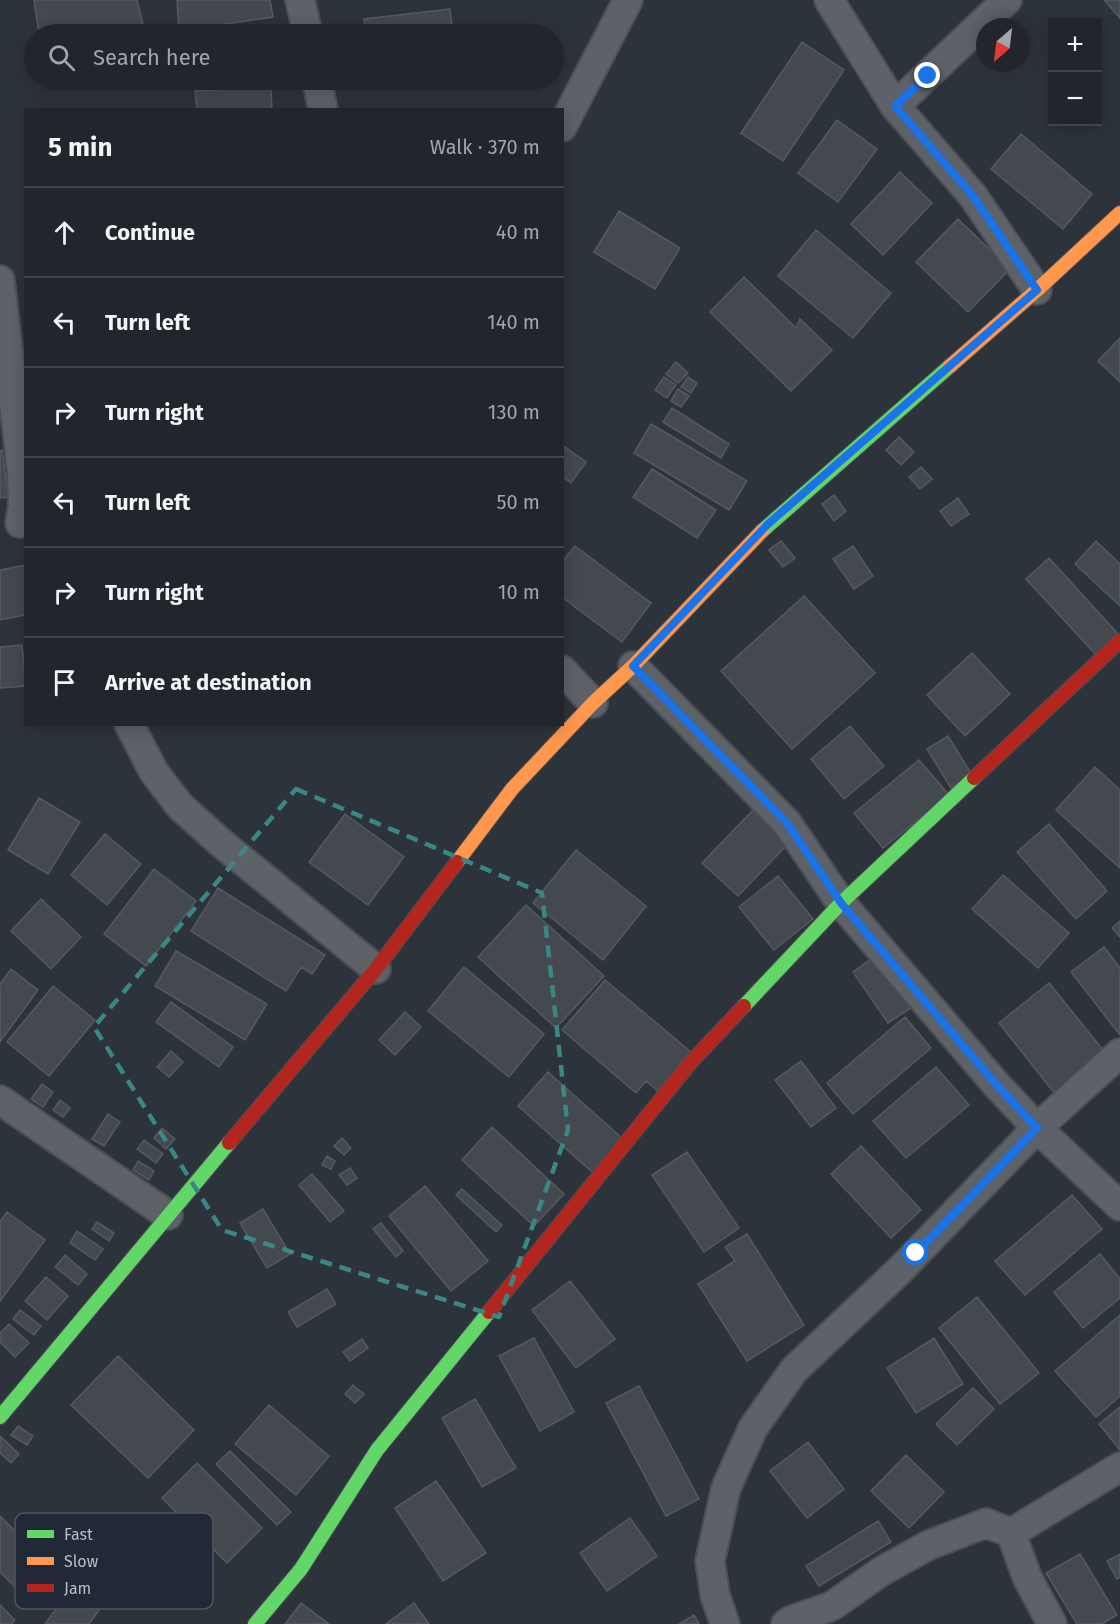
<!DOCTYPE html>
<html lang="en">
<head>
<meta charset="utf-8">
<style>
	:root { --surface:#22262c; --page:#2a2e34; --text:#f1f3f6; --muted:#a2a5a9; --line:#3f4348 }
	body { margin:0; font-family:"Fira Sans",sans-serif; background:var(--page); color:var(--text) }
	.controls { position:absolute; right:18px; top:18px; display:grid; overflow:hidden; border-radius:0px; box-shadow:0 3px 15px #0003 }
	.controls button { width:54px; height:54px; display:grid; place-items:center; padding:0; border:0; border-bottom:2px solid var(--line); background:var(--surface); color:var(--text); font:30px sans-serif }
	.compass { position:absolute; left:976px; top:18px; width:54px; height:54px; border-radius:50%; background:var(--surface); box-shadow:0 3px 15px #0003; rotate:208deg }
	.stop { position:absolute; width:18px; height:18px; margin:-14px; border:4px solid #1a73e8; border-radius:50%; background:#fff }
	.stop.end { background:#1a73e8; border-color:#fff; box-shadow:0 2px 6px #0008 }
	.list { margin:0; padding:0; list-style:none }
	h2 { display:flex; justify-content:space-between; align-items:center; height:78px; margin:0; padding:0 24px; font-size:26px }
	h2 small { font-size:20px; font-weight:400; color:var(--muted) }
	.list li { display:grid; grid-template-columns:39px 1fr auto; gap:18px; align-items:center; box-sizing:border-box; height:90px; padding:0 24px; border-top:2px solid var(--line) }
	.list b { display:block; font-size:22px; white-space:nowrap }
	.list em { font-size:20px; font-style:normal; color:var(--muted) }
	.icon { flex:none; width:33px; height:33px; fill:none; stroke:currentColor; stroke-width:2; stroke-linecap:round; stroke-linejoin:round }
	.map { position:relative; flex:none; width:1120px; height:1624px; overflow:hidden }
	.search { position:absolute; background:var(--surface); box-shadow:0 3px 15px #0003; left:24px; top:24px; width:540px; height:66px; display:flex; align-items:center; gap:15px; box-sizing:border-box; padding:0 21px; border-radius:33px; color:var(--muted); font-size:22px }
	.panel { position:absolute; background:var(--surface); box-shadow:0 3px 15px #0003; left:24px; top:108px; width:540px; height:618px; border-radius:0px }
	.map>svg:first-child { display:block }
	.building { fill:#44484f; stroke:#555a61; stroke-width:1.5 }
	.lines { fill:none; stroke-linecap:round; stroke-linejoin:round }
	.street-casing { stroke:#4b4f54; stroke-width:32 }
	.fast-casing { stroke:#4b4f54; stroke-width:16 }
	.slow-casing { stroke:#4b4f54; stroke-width:16 }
	.jam-casing { stroke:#4b4f54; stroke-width:16 }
	.street { stroke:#5d6168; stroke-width:28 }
	.fast { stroke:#63d668; stroke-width:14 }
	.slow { stroke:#ff974d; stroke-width:14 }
	.jam { stroke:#b3261e; stroke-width:14 }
	.route { stroke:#1a73e8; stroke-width:8 }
	.marked { fill:none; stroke:#398885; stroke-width:4.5; stroke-dasharray:12 8; stroke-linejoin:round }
	.key { fill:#202935; stroke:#4e5662; stroke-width:1.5 }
	.key-label { font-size:16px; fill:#b8bfca }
</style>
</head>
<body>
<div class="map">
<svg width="1120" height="1624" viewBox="0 0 1120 1624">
	<rect width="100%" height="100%" fill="#2d333a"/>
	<!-- building -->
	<path class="building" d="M34,0H137L144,29L116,34H39Z
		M177,0H270L273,17L179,31Z
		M1104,0H1120V18Z
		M450,9L453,34H366L364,19Z
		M802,42L844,70L783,161L741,133Z
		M372,80H444L373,88Z
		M271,87L272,110H197L195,91Z
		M837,120L877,149L838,202L798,173Z
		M1021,134L1092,194L1063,229L991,169Z
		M900,172L932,203L883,255L851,224Z
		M619,211L680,248L655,289L594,252Z
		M958,219L1010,269L968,312L916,262Z
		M816,230L891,293L853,338L778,276Z
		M744,277L796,328L800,319L832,350L791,391L710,312Z
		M1120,338V382L1098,361Z
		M676,362L688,373L678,383L666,374Z
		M664,377L676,385L667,398L655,390Z
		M688,377L697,383L691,393L681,387Z
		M678,389L689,396L681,407L671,401Z
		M672,408L729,444L721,458L663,422Z
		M651,424L747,481L729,510L634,453Z
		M899,437L914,452L901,465L886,450Z
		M562,445L586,462L571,483L562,476Z
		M2,450L8,497L0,498V451Z
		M921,467L932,479L920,489L909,477Z
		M652,469L716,510L697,538L633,497Z
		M834,495L846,511L834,521L822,504Z
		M958,498L969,514L951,526L940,511Z
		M781,541L795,558L783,567L769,550Z
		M1096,541L1120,564V606L1075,564Z
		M575,546L651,603L622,642L562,597V562Z
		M853,546L873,576L854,589L833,559Z
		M1049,558L1120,636L1098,657L1026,579Z
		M26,565V615L0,620V570Z
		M804,596L875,673L792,749L721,671Z
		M22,645L26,686L0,688V647Z
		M972,653L1010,694L965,736L927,695Z
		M850,726L884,766L844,799L811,759Z
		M948,736L972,775L951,788L927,749Z
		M919,760L949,795L883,848L854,813Z
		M1095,767L1120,790V868L1056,810Z
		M39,798L80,822L48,874L8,850Z
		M753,810L788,844L738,896L702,863Z
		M345,814L404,857L368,905L309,862Z
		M1049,824L1107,891L1076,919L1017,852Z
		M105,834L141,864L107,905L71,875Z
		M576,850L646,906L603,960L533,903Z
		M154,869L196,901L146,966L104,934Z
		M1003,875L1069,933L1038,968L972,909Z
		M778,876L813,919L774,950L739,907Z
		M218,888L325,955L312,974L301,967L286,991L191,931Z
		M41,899L81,937L51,969L11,931Z
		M526,905L604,976L556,1028L478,957Z
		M1120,921V937L1112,928Z
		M1104,947L1120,968V1035L1071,972Z
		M176,951L267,1004L245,1040L155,986Z
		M878,954L914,1006L888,1023L853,972Z
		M464,967L544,1034L509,1077L428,1011Z
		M11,969L38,990L0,1042V984Z
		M605,980L691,1052L658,1091L646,1081L636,1093L562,1030Z
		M1049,983L1107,1055L1056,1095L999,1023Z
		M53,986L95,1020L49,1076L7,1042Z
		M171,1002L233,1047L219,1067L156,1022Z
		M405,1012L421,1027L395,1055L379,1040Z
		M905,1017L931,1048L853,1114L827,1083Z
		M171,1051L183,1062L169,1077L157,1067Z
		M801,1061L836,1108L811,1127L775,1080Z
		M936,1067L969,1105L906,1158L873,1121Z
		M548,1072L623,1139L593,1173L518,1106Z
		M42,1084L53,1092L43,1107L31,1099Z
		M60,1100L70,1108L63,1117L53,1110Z
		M108,1114L120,1122L104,1146L92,1139Z
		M492,1127L564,1194L534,1226L462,1160Z
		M162,1128L175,1139L166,1149L154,1138Z
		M342,1138L351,1148L344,1155L334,1146Z
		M144,1140L163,1154L156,1163L137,1149Z
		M861,1146L921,1210L891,1238L831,1174Z
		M687,1152L739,1228L704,1252L652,1175Z
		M327,1156L335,1161L331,1169L322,1165Z
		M138,1161L154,1171L149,1180L133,1170Z
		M350,1168L357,1178L347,1185L339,1175Z
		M312,1174L344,1211L330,1222L299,1185Z
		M425,1186L488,1261L451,1291L389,1216Z
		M462,1189L502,1225L496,1232L456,1195Z
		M1072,1195L1102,1229L1025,1295L995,1261Z
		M263,1209L290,1254L267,1268L240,1223Z
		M7,1212L45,1240L0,1301V1222Z
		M97,1222L114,1233L109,1241L92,1229Z
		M381,1223L403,1251L396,1257L373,1229Z
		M77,1231L103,1249L95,1260L70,1243Z
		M747,1234L804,1325L747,1361L698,1284L735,1261L725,1247Z
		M1100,1254L1120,1279V1298L1083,1328L1054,1292Z
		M65,1255L87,1274L78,1285L55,1267Z
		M46,1277L68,1296L47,1320L25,1301Z
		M570,1281L615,1339L576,1368L532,1310Z
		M327,1289L336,1304L297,1327L288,1312Z
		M977,1297L1039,1373L1000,1404L939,1328Z
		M20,1310L41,1326L34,1335L13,1319Z
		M1120,1315V1396L1096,1417L1055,1371Z
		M9,1324L29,1343L15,1357L0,1342V1333Z
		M534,1338L574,1412L540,1431L499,1356Z
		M934,1338L963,1384L916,1413L887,1368Z
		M362,1339L368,1348L350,1361L343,1352Z
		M118,1356L194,1430L148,1478L71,1405Z
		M353,1385L364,1394L355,1403L345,1394Z
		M639,1386L699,1499L666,1516L606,1403Z
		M973,1388L994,1409L957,1445L936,1424Z
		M475,1399L516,1468L482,1487L442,1418Z
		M269,1405L329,1456L296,1495L235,1444Z
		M1120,1407V1450L1099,1424Z
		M18,1426L33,1436L27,1445L11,1435Z
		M0,1436L19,1454L11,1463L0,1453Z
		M808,1442L844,1489L807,1518L770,1471Z
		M230,1451L291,1512L277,1525L216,1464Z
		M906,1455L944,1492L909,1528L871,1491Z
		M197,1463L262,1528L227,1563L162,1498Z
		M436,1481L486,1553L443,1581L395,1508Z
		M0,1516L57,1573L28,1600L0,1572Z
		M630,1518L657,1556L607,1591L580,1553Z
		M878,1521L891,1542L819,1586L806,1566Z
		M1080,1554L1117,1615L1102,1624H1077L1046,1573Z
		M1120,1554V1577L1117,1579L1107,1561Z
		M86,1569L114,1590L89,1624H45Z
		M301,1603L329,1624H285Z
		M414,1603L429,1624H386Z
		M0,1605L15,1620L12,1624H0Z
		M694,1615L699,1624H679Z"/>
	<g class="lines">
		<!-- street casing -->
		<g class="street-casing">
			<path id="street" d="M300,0L308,34
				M829,0L895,106L973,196L1037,290
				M317,80L323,110
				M895,106L1007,0
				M562,127L628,0
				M0,280L22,473L23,505L20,523
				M633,666L787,823L841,903L994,1082L1037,1128L1120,1206
				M562,670L593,703
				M129,724L154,772L180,806L220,842L376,969
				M0,1100L168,1215
				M1011,1533L1027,1577L1052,1624
				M725,1624L715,1595L710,1561L726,1488L753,1428L794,1370L901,1269L1037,1128L1120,1053
				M786,1624L790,1621L832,1606L882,1571L929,1545L986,1523L1011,1533L1120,1467"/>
		</g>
		<!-- fast casing -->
		<g class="fast-casing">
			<path id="fast" d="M762,531L950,366
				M744,1006L841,903L974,778
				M0,1417L229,1143
				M255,1624L301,1569L377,1450L489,1312"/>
		</g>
		<!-- slow casing -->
		<g class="slow-casing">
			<path id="slow" d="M950,366L1037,290L1120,213
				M457,862L512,789L593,703L633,666L762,531"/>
		</g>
		<!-- jam casing -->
		<g class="jam-casing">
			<path id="jam" d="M974,778L1120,641
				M229,1143L376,969L457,862
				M489,1312L691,1062L744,1006"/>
		</g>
		<!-- street -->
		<use href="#street" class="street"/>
		<!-- fast -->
		<use href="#fast" class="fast"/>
		<!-- slow -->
		<use href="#slow" class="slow"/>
		<!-- jam -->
		<use href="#jam" class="jam"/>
	</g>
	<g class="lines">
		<!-- route -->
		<path class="route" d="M916,1253L1037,1128L994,1082L841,903L787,823L633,666L768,524L1037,290L973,196L895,106L928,76"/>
	</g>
	<!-- marked area -->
	<path class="marked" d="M296,789L542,893L568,1130L499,1317L222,1230L94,1027Z"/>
	<!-- legend -->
	<rect x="15" y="1513" width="198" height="96" rx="9" class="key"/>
	<rect x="27" y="1530" width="27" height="8" fill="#63d668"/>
	<rect x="27" y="1557" width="27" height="8" fill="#ff974d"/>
	<rect x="27" y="1584" width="27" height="8" fill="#b3261e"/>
	<g class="key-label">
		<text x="64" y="1540">Fast</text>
		<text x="64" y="1567">Slow</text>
		<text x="64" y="1594">Jam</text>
	</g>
</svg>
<div class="controls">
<button>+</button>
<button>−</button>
</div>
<svg class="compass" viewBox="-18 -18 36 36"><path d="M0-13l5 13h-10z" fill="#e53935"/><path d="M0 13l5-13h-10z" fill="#a2a5a9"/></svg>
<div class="stop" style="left:916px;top:1253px"></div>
<div class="stop end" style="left:928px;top:76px"></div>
<div class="search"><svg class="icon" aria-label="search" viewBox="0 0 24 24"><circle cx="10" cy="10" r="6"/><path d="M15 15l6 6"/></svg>Search here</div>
<section class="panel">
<h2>5 min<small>Walk · 370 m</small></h2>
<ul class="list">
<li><svg class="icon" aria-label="ahead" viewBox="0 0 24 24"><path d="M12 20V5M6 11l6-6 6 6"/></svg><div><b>Continue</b></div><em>40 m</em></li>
<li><svg class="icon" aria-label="left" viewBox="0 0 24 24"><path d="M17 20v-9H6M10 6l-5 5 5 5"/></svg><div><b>Turn left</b></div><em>140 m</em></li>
<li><svg class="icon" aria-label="right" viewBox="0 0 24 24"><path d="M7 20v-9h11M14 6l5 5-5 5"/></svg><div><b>Turn right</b></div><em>130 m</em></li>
<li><svg class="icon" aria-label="left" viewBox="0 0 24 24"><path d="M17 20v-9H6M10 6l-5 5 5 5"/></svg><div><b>Turn left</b></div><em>50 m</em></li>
<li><svg class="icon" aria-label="right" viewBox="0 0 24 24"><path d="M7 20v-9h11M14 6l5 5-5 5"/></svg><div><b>Turn right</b></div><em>10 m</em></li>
<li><svg class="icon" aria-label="arrive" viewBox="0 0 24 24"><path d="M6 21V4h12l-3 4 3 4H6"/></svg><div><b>Arrive at destination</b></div></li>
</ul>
</section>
</div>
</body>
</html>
